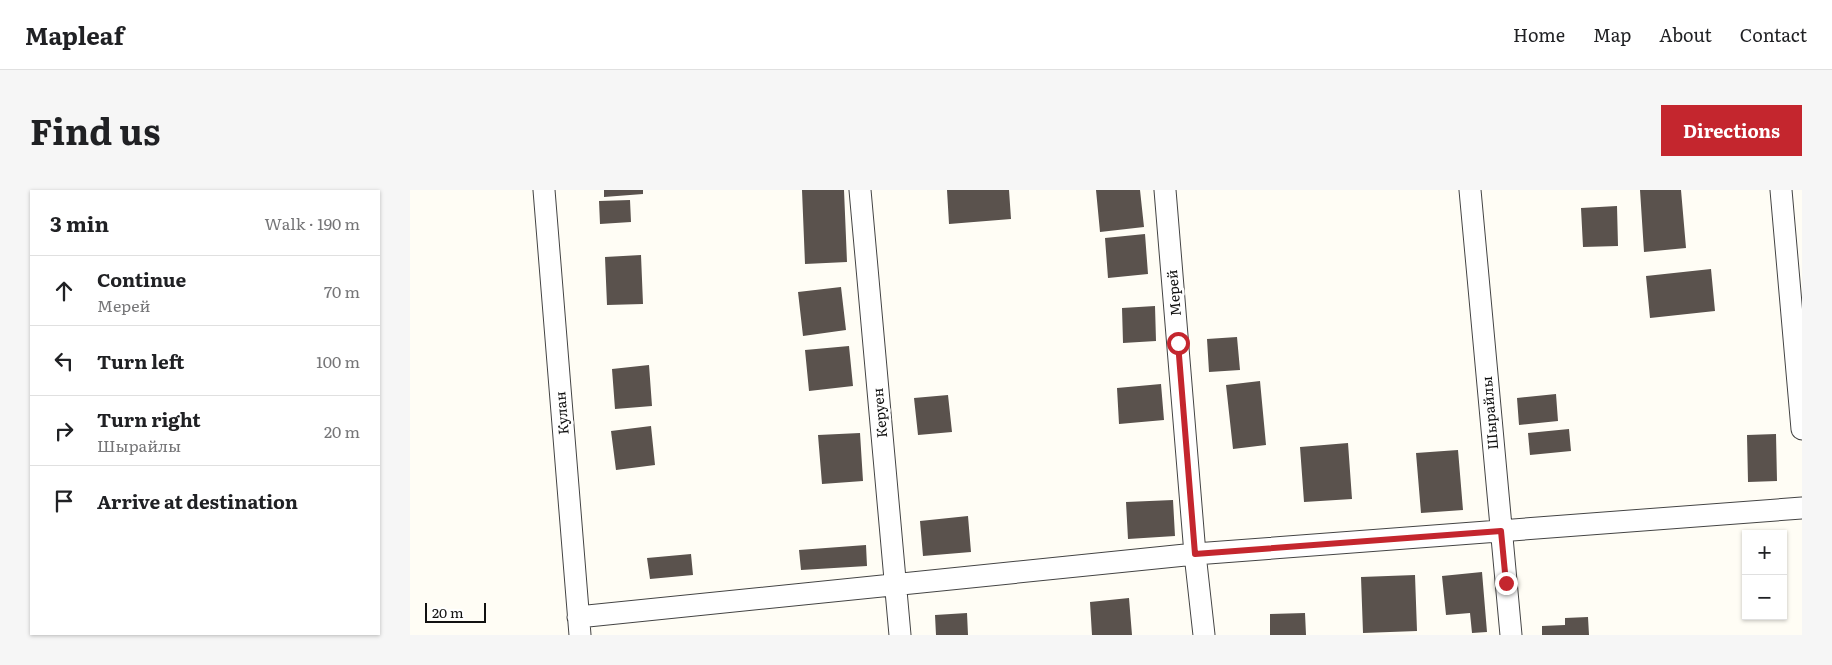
<!DOCTYPE html>
<html lang="en">
<head>
<meta charset="utf-8">
<style>
	:root { --surface:#fff; --page:#f6f6f6; --text:#202124; --muted:#757577; --line:#e0e0e0; --accent:#c4262e }
	body { margin:0; font-family:Literata,serif; background:var(--page); color:var(--text) }
	.controls { position:absolute; right:15px; bottom:15px; display:grid; overflow:hidden; border-radius:0px; box-shadow:0 1px 4px #0004 }
	.controls button { width:45px; height:45px; display:grid; place-items:center; padding:0; border:0; border-bottom:1px solid var(--line); background:var(--surface); color:var(--text); font:25px sans-serif }
	.scale { position:absolute; left:15px; bottom:12px; width:61px; box-sizing:border-box; padding-left:5px; border:2px solid #111; border-top:0; font-size:14px; line-height:18px; white-space:nowrap; color:#111; -webkit-text-stroke:4px #fff; paint-order:stroke }
	.stop { position:absolute; width:15px; height:15px; margin:-11px; border:4px solid #c4262e; border-radius:50%; background:#fff }
	.stop.end { background:#c4262e; border-color:#fff; box-shadow:0 1px 5px #0008 }
	.list { margin:0; padding:0; list-style:none }
	h2 { display:flex; justify-content:space-between; align-items:center; height:65px; margin:0; padding:0 20px; font-size:21px }
	h2 small { font-size:16px; font-weight:400; color:var(--muted) }
	.list li { display:grid; grid-template-columns:32px 1fr auto; gap:15px; align-items:center; box-sizing:border-box; height:70px; padding:0 20px; border-top:1px solid var(--line) }
	.list b { display:block; font-size:19px; white-space:nowrap }
	.list p { margin:0; font-size:16px; white-space:nowrap; color:var(--muted) }
	.list em { font-size:16px; font-style:normal; color:var(--muted) }
	.icon { flex:none; width:28px; height:28px; fill:none; stroke:currentColor; stroke-width:2; stroke-linecap:round; stroke-linejoin:round }
	.map { position:relative; flex:none; width:1392px; height:445px; overflow:hidden; border-radius:0px }
	header { display:flex; align-items:center; gap:30px; box-sizing:border-box; height:70px; padding:0 25px; background:var(--surface); border-bottom:1px solid var(--line) }
	header strong { font-size:24px }
	nav { display:flex; gap:28px; margin-inline-start:auto; font-size:18px }
	.intro { display:flex; align-items:center; justify-content:space-between; box-sizing:border-box; height:120px; padding:0 30px }
	h1 { margin:0; font-size:35px }
	.button { padding:12px 22px; border-radius:0px; background:var(--accent); color:#fff; font-size:18px; font-weight:700 }
	main { display:flex; gap:30px; padding:0 30px }
	aside { flex:1; background:var(--surface); border-radius:0px; box-shadow:0 1px 4px #0004 }
	.map>svg:first-child { display:block }
	.building { fill:#5a524d }
	.lines { fill:none; stroke-linecap:round; stroke-linejoin:round }
	.minor-casing { stroke:#444; stroke-width:23 }
	.minor { stroke:#fff; stroke-width:21 }
	.route { stroke:#c4262e; stroke-width:6 }
	.labels { text-anchor:middle; stroke-width:5; stroke-linejoin:round; paint-order:stroke }
	.street-label { font-size:14px; fill:#111; stroke:#fff }
</style>
</head>
<body>
<header>
<strong>Mapleaf</strong>
<nav><a>Home</a><a>Map</a><a>About</a><a>Contact</a></nav>
</header>
<div class="intro"><h1>Find us</h1><a class="button">Directions</a></div>
<main>
<aside>
<h2>3 min<small>Walk · 190 m</small></h2>
<ul class="list">
<li><svg class="icon" aria-label="ahead" viewBox="0 0 24 24"><path d="M12 20V5M6 11l6-6 6 6"/></svg><div><b>Continue</b><p>Мерей</p></div><em>70 m</em></li>
<li><svg class="icon" aria-label="left" viewBox="0 0 24 24"><path d="M17 20v-9H6M10 6l-5 5 5 5"/></svg><div><b>Turn left</b></div><em>100 m</em></li>
<li><svg class="icon" aria-label="right" viewBox="0 0 24 24"><path d="M7 20v-9h11M14 6l5 5-5 5"/></svg><div><b>Turn right</b><p>Шырайлы</p></div><em>20 m</em></li>
<li><svg class="icon" aria-label="arrive" viewBox="0 0 24 24"><path d="M6 21V4h12l-3 4 3 4H6"/></svg><div><b>Arrive at destination</b></div></li>
</ul>
</aside>
<div class="map">
<svg width="1392" height="445" viewBox="0 0 1392 445">
	<rect width="100%" height="100%" fill="#fffdf5"/>
	<!-- building -->
	<path class="building" d="M194,0H233V4L194,7Z
		M392,0H434L437,72L395,74Z
		M537,0H599L601,29L539,34Z
		M686,0H730L734,37L690,42Z
		M1230,0H1271L1276,58L1234,62Z
		M220,10L221,32L190,34L189,11Z
		M1207,16L1208,56L1173,57L1171,18Z
		M735,44L738,84L698,88L695,48Z
		M231,65L233,114L197,115L195,67Z
		M1301,79L1305,121L1240,128L1236,86Z
		M431,97L436,140L393,146L388,102Z
		M745,116L746,151L713,153L712,118Z
		M827,147L830,180L799,182L797,149Z
		M439,156L443,196L399,201L395,160Z
		M239,175L242,216L205,219L202,179Z
		M850,191L856,255L823,259L816,195Z
		M751,194L754,230L709,234L707,198Z
		M1146,204L1148,231L1109,235L1107,208Z
		M538,205L542,242L508,245L504,208Z
		M241,236L245,275L206,280L201,241Z
		M1159,239L1161,261L1120,265L1118,243Z
		M450,243L453,291L412,294L408,245Z
		M1366,244L1367,291L1338,292L1337,245Z
		M938,253L942,309L894,312L890,257Z
		M1048,260L1053,320L1011,323L1006,263Z
		M763,310L765,346L718,349L716,312Z
		M558,326L561,362L513,366L510,331Z
		M456,355L457,376L391,380L389,360Z
		M281,364L283,385L240,389L237,368Z
		M1072,382L1077,442L1062,443L1060,423L1036,425L1032,386Z
		M1005,385L1007,441L953,443L951,387Z
		M719,408L722,445H682L680,412Z
		M557,423L558,445H526L525,425Z
		M895,423L896,445H860V424Z
		M1178,427L1179,445H1132V436L1155,435V428Z"/>
	<g class="lines">
		<!-- minor casing -->
		<g class="minor-casing">
			<path id="minor" d="M134,0L170,445
				M450,0L490,445
				M755,0L785,364L794,445
				M1060,0L1101,445
				M1371,0L1392,239
				M168,427L785,364L1392,318"/>
		</g>
		<!-- minor -->
		<use href="#minor" class="minor"/>
	</g>
	<g class="lines">
		<!-- route -->
		<path class="route" d="M768,153L785,364L1091,341L1096,393"/>
	</g>
	<g class="labels">
		<!-- street labels -->
		<g class="street-label">
			<text transform="translate(764 103) rotate(-95)" y="5">Мерей</text>
			<text transform="translate(152 223) rotate(-95)" y="5">Кулан</text>
			<text transform="translate(470 223) rotate(-95)" y="5">Керуен</text>
			<text transform="translate(1080 223) rotate(-95)" y="5">Шырайлы</text>
		</g>
	</g>
</svg>
<div class="controls">
<button>+</button>
<button>−</button>
</div>
<div class="scale">20 m</div>
<div class="stop" style="left:768px;top:153px"></div>
<div class="stop end" style="left:1096px;top:393px"></div>
</div>
</main>
</body>
</html>
